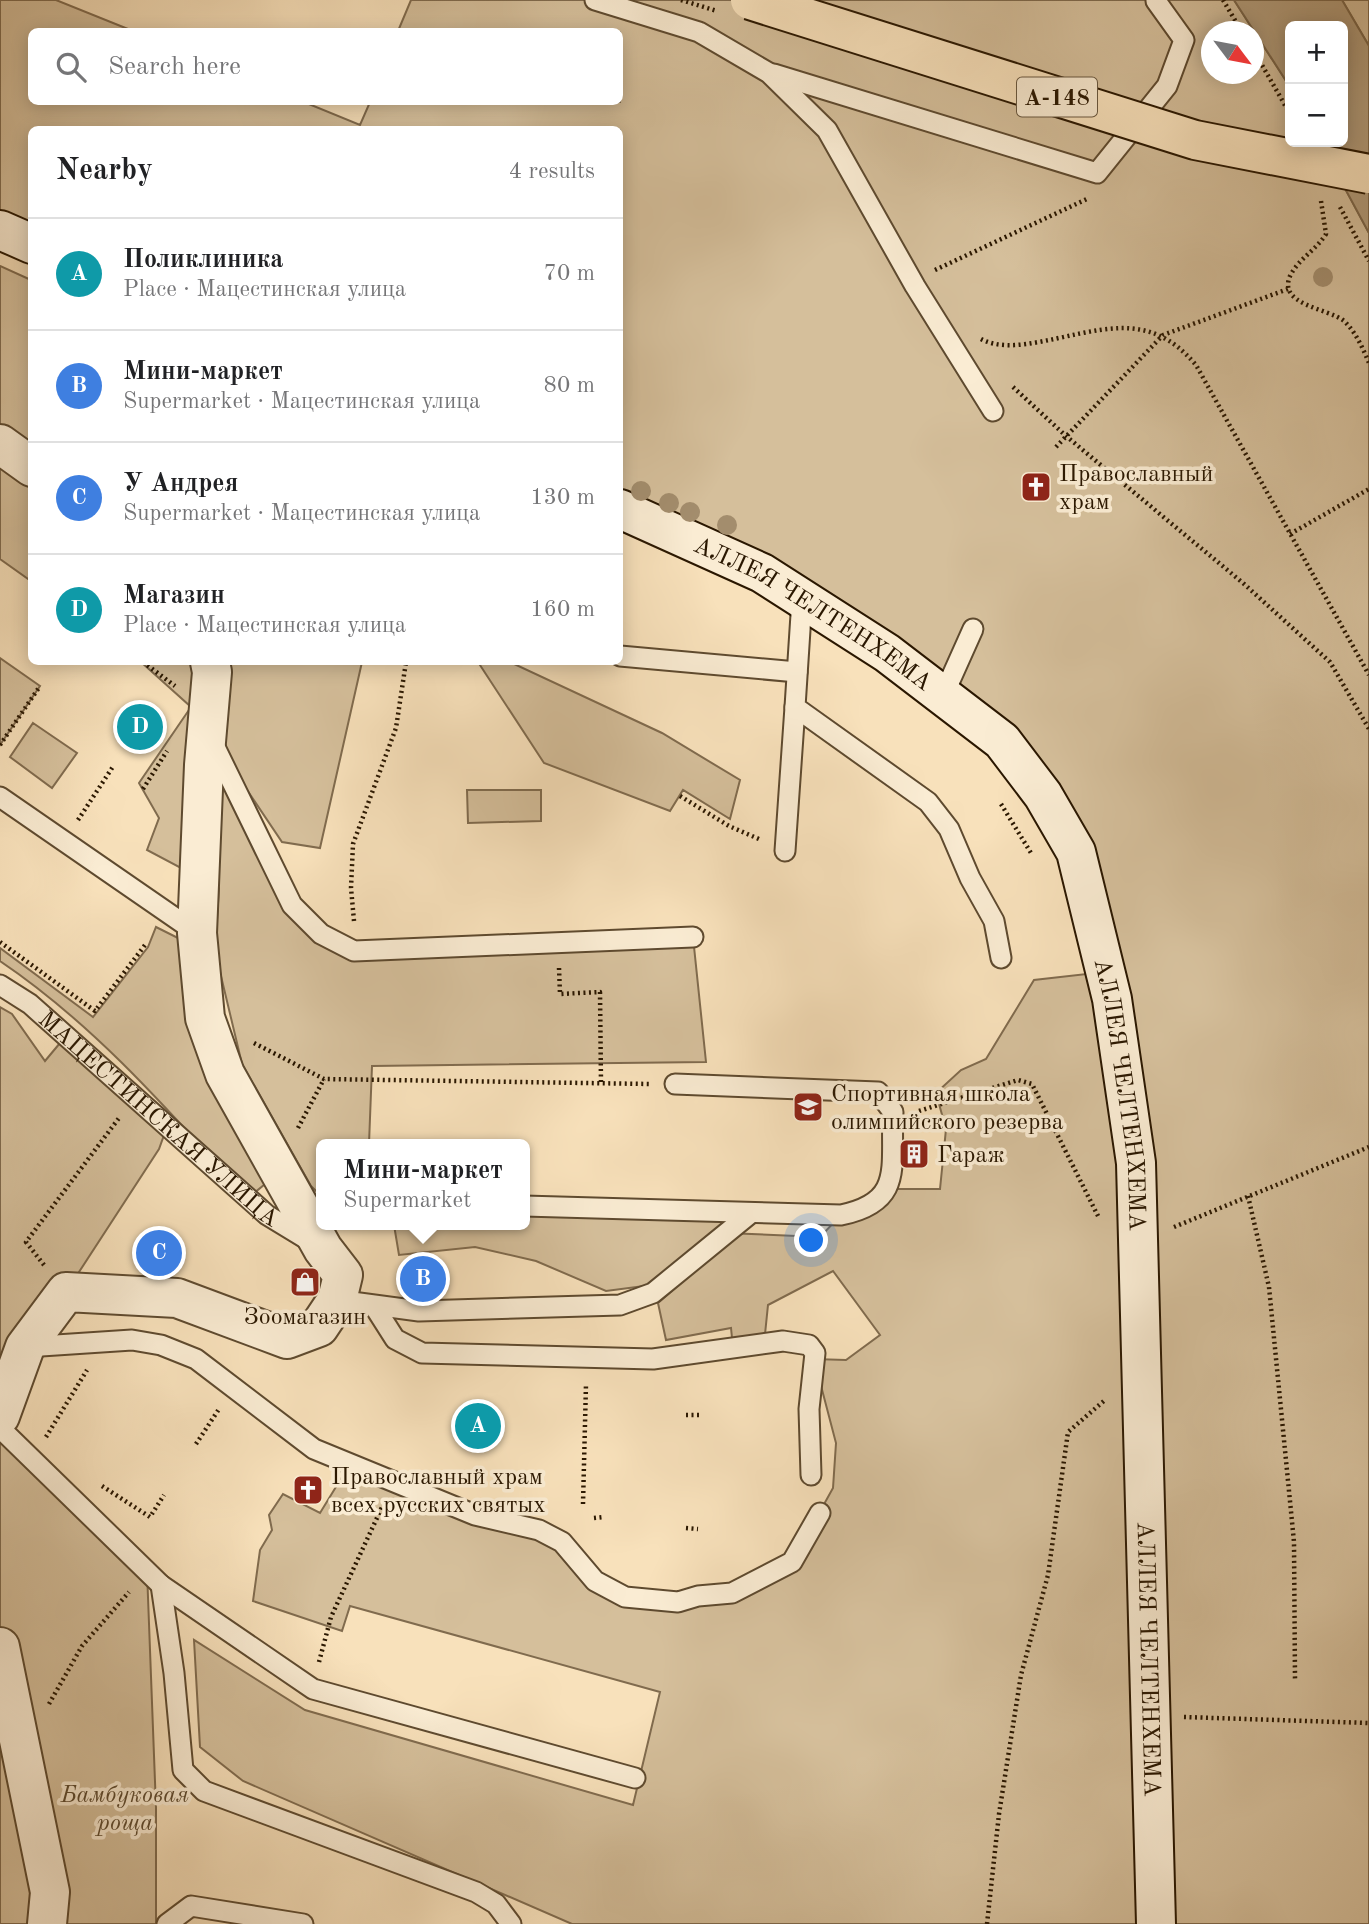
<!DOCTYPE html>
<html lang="en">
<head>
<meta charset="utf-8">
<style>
	:root { --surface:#fff; --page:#f6f6f6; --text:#202124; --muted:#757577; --line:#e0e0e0; --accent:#8f2418 }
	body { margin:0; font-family:"Old Standard TT",serif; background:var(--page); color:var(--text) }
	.controls { position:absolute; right:21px; top:21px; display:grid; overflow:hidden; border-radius:10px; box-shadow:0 4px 18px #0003 }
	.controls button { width:63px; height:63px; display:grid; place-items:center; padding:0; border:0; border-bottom:2px solid var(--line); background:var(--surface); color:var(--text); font:35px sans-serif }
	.compass { position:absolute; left:1201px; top:21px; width:63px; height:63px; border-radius:50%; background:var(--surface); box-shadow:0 4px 18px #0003; rotate:122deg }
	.you { position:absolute; left:812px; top:1241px; width:24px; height:24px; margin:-18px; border:5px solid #fff; border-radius:50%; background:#1a73e8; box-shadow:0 0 0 10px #1a73e833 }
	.badge { display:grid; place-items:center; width:46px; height:46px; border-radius:50%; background:var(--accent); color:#fff; font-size:23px; font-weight:700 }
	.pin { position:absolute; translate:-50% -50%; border:4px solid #fff; box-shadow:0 2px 7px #0006 }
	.popup { position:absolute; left:316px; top:1139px; width:214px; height:91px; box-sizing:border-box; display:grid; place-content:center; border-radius:10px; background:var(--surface); filter:drop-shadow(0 2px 5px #0005); font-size:23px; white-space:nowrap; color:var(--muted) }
	.popup b { font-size:26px; color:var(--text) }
	.popup::after { content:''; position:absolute; left:50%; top:100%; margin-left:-14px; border:14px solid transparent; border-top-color:var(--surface) }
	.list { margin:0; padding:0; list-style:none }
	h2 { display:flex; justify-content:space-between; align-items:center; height:91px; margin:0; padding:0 28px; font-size:30px }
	h2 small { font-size:23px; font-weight:400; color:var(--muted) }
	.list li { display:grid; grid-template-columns:46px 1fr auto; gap:21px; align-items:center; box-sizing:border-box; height:112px; padding:0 28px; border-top:2px solid var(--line) }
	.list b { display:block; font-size:26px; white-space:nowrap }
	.list p { margin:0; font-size:23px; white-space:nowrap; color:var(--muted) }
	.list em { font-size:23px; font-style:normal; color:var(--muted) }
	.icon { flex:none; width:38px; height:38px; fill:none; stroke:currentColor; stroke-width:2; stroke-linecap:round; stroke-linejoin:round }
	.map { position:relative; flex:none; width:1369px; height:1924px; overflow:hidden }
	.search { position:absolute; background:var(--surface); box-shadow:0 4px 18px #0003; left:28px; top:28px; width:595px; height:77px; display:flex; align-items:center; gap:18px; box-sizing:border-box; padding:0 24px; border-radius:10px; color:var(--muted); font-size:26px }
	.panel { position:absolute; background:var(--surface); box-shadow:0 4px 18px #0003; left:28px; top:126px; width:595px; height:539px; border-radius:10px }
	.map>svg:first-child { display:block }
	.green { fill:#d5bf9b; stroke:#806b4e; stroke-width:2; fill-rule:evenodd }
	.water { fill:#b29c7b; stroke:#7c674a; stroke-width:2 }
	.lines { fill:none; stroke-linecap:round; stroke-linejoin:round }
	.lane-casing { stroke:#5e4a2f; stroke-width:23 }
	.street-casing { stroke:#5e4a2f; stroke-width:42 }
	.secondary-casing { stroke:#2a1700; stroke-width:42 }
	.path { stroke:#2a1700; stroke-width:4.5; stroke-dasharray:2 3.5; stroke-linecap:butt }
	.lane { stroke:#faecd3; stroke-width:19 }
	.street { stroke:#faecd3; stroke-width:38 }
	.secondary { stroke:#faecd3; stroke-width:38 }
	.highway-bridge-casing { stroke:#2a1700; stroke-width:42; stroke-linecap:butt }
	.path-bridge { stroke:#2a1700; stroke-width:4.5; stroke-dasharray:2 3.5; stroke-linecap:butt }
	.highway-bridge { stroke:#f8e1bb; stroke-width:38 }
	.tree { fill:#a38d6d }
	.labels { text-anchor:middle; stroke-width:7; stroke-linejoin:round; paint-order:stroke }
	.shield { fill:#faecd3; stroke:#68573f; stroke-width:2 }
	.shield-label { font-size:23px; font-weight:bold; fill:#2a1700 }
	.poi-label { font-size:24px; fill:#2a1700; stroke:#faecd3; text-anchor:start }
	.street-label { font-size:24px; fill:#2a1700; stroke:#faecd3 }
	.park-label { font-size:24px; font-style:italic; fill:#5d492e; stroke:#faecd3 }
</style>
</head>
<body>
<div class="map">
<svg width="1369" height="1924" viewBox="0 0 1369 1924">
	<rect width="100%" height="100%" fill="#f8e1bb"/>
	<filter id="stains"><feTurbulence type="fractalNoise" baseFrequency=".00286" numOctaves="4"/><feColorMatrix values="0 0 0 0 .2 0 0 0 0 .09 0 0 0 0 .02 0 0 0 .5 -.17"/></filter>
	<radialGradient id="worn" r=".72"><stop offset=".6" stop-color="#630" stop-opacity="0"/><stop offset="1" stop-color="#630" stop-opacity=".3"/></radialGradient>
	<!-- green -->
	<path class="green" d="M0,0H56L133,31L32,32V102H304L360,125L370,102H620V32L398,31L411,0H1234L1290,87V142H1320L1369,233V1924H572L243,1781L200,1747L194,1640L305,1710L633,1805L660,1692L350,1606L342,1631L253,1601L260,1550L272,1530L269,1515L283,1494L320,1513L350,1464L539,1530L595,1581L678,1602L792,1562L833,1488L836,1443L814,1359L846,1360L880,1335L833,1271L768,1305L764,1344L733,1348L731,1328L666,1340L658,1303L683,1281L606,1291L536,1261L475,1247L399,1255L394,1225H524L525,1206L751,1213L727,1233L820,1237L841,1215L889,1189H940L946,1129L936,1093L961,1070L986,1059L1034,980L1105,972L1076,852L1002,741L620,509V130H32L31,244L0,230ZM1212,32H1254V74H1212Z
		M1342,0H1369V46Z
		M0,266L31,280V581L0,559Z
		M0,658L40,686L0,745Z
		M141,662H362L320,848L282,842L198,717L292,905L354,951L693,937L706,1062L372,1066L369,1144H322L321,1196L311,1186L242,1064L215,951L219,888L147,850L159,818L139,783L191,707Z
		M478,662H510L662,733L740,780L730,819L683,790L670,811L544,763Z
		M33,723L77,753L52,788L10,757Z
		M467,790H541V821L468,823Z
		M156,927L184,941L270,1180L248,1198C171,1113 95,1025 0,961V948L93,1017L148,947Z
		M0,1007L12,1014L45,1061L65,1037L168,1124L159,1149L66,1292L0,1416Z
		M0,1428L147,1571L156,1808V1924H0Z"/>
	<!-- water -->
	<path class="water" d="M1234,0H1342L1369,46V233L1320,142H1343V26H1290V87Z"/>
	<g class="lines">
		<!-- lane casing -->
		<g class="lane-casing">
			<g id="lane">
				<path d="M595,0L699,32L769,73L827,130L915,286L993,411"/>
				<path d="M774,74L1097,173L1167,86L1184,40L1156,1"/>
				<path d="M802,599L795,707L928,802L949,829L970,878L994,921L1001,958"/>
				<path d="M620,656L797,672"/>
				<path d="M943,696L973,629"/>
				<path d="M212,741L292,905L321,934L354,951L693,937"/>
				<path d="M0,797L197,933"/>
				<path d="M785,851L795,707"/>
				<path id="s1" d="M0,985L30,1004L267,1215L313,1243"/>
				<path d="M524,1206L841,1215C905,1202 890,1166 893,1112L878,1092L675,1084"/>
				<path d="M337,1300L419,1311L620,1305L653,1293L751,1213"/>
				<path d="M374,1306L395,1339L422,1353L653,1359L783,1341L809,1345L815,1353L809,1409L811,1475"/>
				<path d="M26,1347L132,1340L161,1345L196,1359L314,1449L475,1515L539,1530L562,1542L595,1581L625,1597L678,1602L698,1596L732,1593L792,1562L820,1513"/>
				<path d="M0,1428L161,1585L313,1689L635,1778"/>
				<path d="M161,1585L174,1673L183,1770L204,1791L476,1892L496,1904L511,1924"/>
				<path d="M167,1924L191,1906L303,1924"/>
			</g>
		</g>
		<!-- street casing -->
		<g class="street-casing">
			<path id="street" d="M0,444L32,467
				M0,1416L25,1347L66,1292L177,1298L287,1339L319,1327L337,1300L343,1275L323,1249L225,1074L205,1018L197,933L204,765L212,672L210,662
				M0,1647L50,1892L47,1924"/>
		</g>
		<!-- secondary casing -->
		<g class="secondary-casing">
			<g id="secondary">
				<path d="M0,230L32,244"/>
				<path id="s2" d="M620,509L762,573L887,653L1002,741L1043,795L1076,852L1112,999L1136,1163L1156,1924"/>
			</g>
		</g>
		<!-- path -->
		<path class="path" d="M1223,0L1242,32
			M1254,51L1290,114
			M1321,201L1326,234C1316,250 1300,258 1291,274C1275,305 1328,308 1344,321C1356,332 1363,349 1369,363
			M1340,207L1369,261
			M935,270L1089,198
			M981,339C996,347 1016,346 1033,343C1099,332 1147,307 1196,365L1369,675
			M1013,387L1066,436L1243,583L1330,662L1369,729
			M1056,447L1163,335L1288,289
			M1290,534L1369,489
			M143,662L175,686
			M0,745L40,686
			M143,789L167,751
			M680,796L729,826L759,839
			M1001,804L1031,853
			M78,820L114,765
			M354,921L351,888L353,844L396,728L406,662
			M0,942L95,1011L145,945
			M559,968L560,994L600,992L601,1083
			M254,1043L324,1079L650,1084
			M919,1111L1018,1080L1032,1084L1099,1218
			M298,1128L324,1079
			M1248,1196L1269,1287L1294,1542L1295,1679
			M1174,1227L1369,1147
			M44,1265L26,1242L119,1118
			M686,1415H701
			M46,1437L87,1370
			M196,1444L219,1409
			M102,1486L150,1517L164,1495
			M583,1504L586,1384
			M594,1518L603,1517
			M686,1528L698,1529
			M319,1662L331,1617L383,1505
			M49,1704L82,1646L129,1592
			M1184,1717L1369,1723
			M987,1924L999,1814L1021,1675L1048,1575L1068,1432L1105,1400"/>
		<!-- lane -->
		<use href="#lane" class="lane"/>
		<!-- street -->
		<use href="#street" class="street"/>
		<!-- secondary -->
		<use href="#secondary" class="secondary"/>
		<!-- highway-bridge casing -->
		<g class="highway-bridge-casing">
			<path id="highway-bridge" d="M750,0L1195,140L1369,174"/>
		</g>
		<!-- path-bridge -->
		<path class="path-bridge" d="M681,0L717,11"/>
		<!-- highway-bridge -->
		<use href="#highway-bridge" class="highway-bridge"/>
	</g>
	<!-- trees -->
	<g class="tree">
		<circle cx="1323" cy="277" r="10"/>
		<circle cx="641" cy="491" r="10"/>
		<circle cx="669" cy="503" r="10"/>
		<circle cx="690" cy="512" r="10"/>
		<circle cx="727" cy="525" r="10"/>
	</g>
	<!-- icons -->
	<defs>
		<g id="church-square" transform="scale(1.575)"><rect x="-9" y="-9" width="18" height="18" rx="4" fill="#8f2418" stroke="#faecd3"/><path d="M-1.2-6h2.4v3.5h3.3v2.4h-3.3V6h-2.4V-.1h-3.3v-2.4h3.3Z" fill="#fff"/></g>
		<g id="school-square" transform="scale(1.575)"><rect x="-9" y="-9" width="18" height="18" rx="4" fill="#8f2418" stroke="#faecd3"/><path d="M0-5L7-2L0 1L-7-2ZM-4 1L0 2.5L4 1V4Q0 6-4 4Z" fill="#fff"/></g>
		<g id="building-square" transform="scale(1.575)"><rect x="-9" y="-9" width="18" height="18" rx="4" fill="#8f2418" stroke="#faecd3"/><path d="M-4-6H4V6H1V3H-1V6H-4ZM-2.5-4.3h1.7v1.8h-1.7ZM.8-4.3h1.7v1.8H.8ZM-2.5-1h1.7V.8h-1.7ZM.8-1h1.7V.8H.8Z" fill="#fff"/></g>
		<g id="shop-square" transform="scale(1.575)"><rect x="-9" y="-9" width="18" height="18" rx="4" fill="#8f2418" stroke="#faecd3"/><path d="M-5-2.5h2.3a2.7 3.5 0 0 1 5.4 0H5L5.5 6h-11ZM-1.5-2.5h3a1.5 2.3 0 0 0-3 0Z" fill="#fff"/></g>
	</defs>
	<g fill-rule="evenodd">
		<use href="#church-square" x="1036" y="487"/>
		<use href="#school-square" x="808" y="1107"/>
		<use href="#building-square" x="914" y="1154"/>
		<use href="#shop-square" x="305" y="1282"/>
		<use href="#church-square" x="308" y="1490"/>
	</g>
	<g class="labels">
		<!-- shield labels -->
		<rect class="shield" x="1017" y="77.5" width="80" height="39" rx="5"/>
		<g class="shield-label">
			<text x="1057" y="105">А-148</text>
		</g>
		<!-- poi labels -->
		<g class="poi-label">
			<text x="1059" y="481">Православный<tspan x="1059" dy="28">храм</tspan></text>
			<text x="831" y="1101">Спортивная школа<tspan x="831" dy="28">олимпийского резерва</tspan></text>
			<text x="937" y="1162">Гараж</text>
			<text x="305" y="1324" text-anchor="middle">Зоомагазин</text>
			<text x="331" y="1484">Православный храм<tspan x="331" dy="28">всех русских святых</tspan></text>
		</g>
		<!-- street labels -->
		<g class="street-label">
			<text dy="8" stroke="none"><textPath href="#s2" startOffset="220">АЛЛЕЯ ЧЕЛТЕНХЕМА</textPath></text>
			<text dy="8" stroke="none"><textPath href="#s2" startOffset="830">АЛЛЕЯ ЧЕЛТЕНХЕМА</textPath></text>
			<text dy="8" stroke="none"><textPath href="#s1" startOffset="208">МАЦЕСТИНСКАЯ УЛИЦА</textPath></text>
			<text dy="8" stroke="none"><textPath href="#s2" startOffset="1396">АЛЛЕЯ ЧЕЛТЕНХЕМА</textPath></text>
		</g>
		<!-- park labels -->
		<g class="park-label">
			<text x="125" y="1802">Бамбуковая<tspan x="125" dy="28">роща</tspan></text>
		</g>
	</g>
	<rect width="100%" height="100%" filter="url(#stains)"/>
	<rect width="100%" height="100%" fill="url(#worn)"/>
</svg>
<div class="controls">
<button>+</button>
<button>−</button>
</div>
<svg class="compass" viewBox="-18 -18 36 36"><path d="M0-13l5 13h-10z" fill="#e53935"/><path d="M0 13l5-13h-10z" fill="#757577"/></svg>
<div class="you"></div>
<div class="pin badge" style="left:478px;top:1426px;background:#0f9aa8">A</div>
<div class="pin badge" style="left:423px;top:1279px;background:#3f7fe0">B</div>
<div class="popup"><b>Мини-маркет</b>Supermarket</div>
<div class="pin badge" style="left:159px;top:1253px;background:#3f7fe0">C</div>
<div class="pin badge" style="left:140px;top:727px;background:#0f9aa8">D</div>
<div class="search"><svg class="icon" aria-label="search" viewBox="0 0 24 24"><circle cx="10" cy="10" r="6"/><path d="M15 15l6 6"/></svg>Search here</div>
<section class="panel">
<h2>Nearby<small>4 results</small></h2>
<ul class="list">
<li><span class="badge" style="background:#0f9aa8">A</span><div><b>Поликлиника</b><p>Place · Мацестинская улица</p></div><em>70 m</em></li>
<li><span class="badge" style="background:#3f7fe0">B</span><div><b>Мини-маркет</b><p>Supermarket · Мацестинская улица</p></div><em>80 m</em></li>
<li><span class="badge" style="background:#3f7fe0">C</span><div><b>У Андрея</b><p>Supermarket · Мацестинская улица</p></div><em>130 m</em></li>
<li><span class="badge" style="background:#0f9aa8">D</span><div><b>Магазин</b><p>Place · Мацестинская улица</p></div><em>160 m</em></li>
</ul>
</section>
</div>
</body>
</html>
